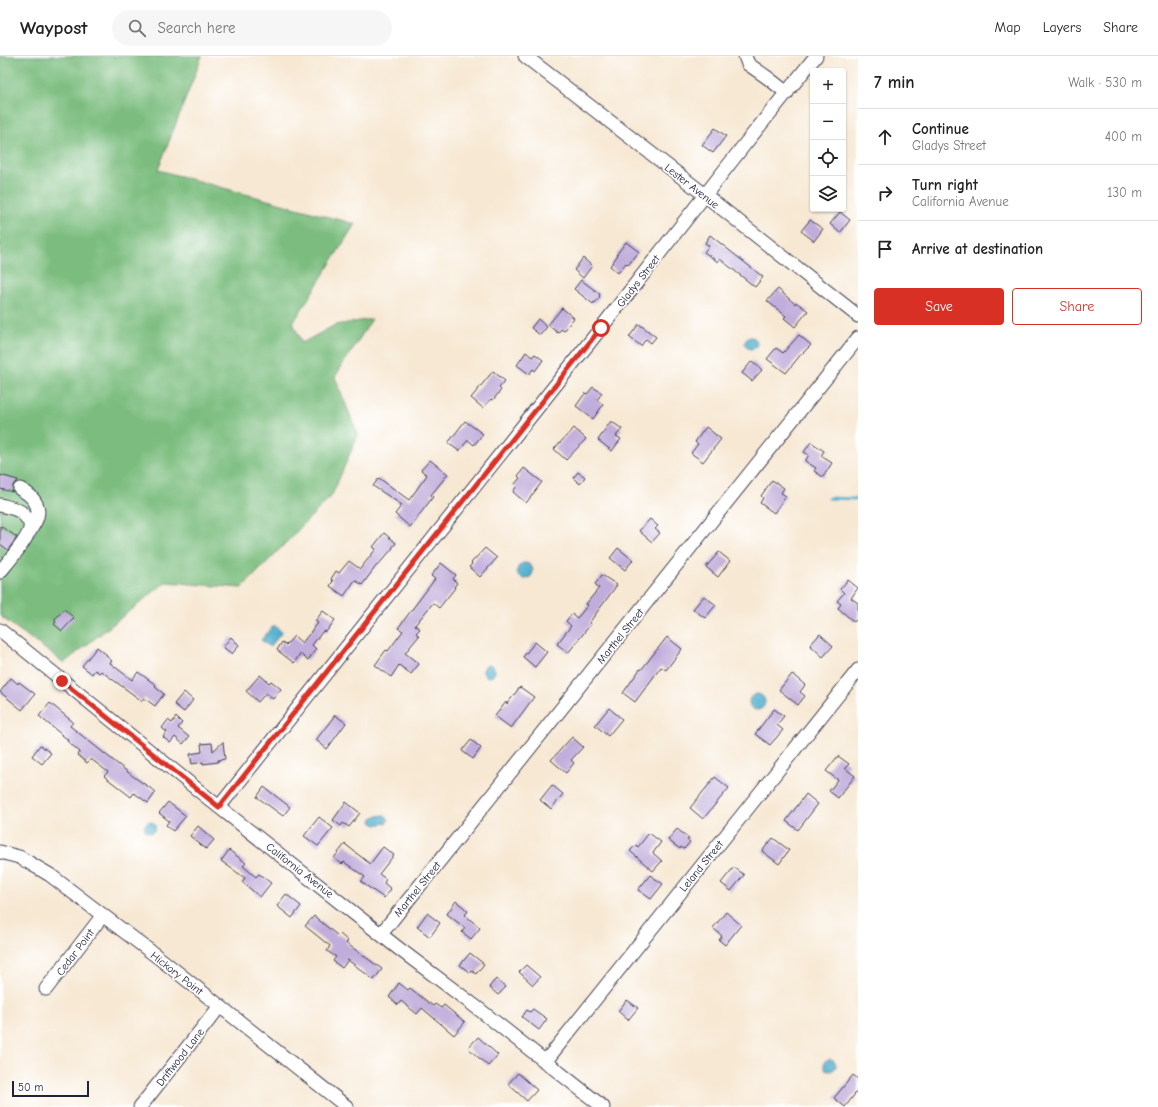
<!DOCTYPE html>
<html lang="en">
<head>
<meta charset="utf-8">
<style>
	:root { --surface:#fff; --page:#f6f6f6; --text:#222; --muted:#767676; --line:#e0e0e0; --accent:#d93025 }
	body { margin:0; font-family:"Comic Neue",sans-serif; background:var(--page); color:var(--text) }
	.controls { position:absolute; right:12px; top:12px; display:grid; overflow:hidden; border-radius:4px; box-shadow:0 1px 3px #0004 }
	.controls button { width:36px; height:36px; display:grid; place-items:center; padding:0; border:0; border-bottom:1px solid var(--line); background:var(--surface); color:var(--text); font:20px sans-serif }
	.scale { position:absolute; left:12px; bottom:10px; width:77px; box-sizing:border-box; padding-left:4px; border:2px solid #22223b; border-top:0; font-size:11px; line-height:14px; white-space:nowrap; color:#22223b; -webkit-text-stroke:3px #fff; paint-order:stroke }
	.stop { position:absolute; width:12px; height:12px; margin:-9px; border:3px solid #d93025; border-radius:50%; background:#fff }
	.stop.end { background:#d93025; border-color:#fff; box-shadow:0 1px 4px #0008 }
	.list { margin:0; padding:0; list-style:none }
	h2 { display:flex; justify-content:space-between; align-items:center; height:52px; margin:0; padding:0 16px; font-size:17px }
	h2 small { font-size:13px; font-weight:400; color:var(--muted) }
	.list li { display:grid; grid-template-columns:26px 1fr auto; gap:12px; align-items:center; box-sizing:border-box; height:56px; padding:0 16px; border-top:1px solid var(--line) }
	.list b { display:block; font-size:15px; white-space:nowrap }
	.list p { margin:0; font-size:13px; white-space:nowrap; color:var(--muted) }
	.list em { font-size:13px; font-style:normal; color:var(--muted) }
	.actions { display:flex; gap:8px; padding:12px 16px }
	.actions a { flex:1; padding:9px 0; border:1px solid var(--accent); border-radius:4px; text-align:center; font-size:14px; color:var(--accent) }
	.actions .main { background:var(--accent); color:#fff }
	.icon { flex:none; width:22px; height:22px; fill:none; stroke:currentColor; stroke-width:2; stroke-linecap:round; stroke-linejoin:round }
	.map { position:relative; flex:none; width:858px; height:1051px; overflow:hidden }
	header { display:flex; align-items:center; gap:24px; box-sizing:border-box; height:56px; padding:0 20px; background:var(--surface); border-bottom:1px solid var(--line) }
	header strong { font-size:19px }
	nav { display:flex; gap:22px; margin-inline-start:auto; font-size:14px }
	.search { width:280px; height:36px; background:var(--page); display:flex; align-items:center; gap:10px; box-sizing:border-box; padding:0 14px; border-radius:22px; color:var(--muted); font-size:15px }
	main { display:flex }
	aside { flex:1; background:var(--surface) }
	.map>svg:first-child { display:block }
	.forest { fill:#7bbd7f; stroke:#4e705d }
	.water { fill:#4fafce; stroke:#386884 }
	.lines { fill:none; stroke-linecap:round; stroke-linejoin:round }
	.stream { stroke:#4fafce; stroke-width:3 }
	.building { fill:#c1addb }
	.minor-casing { stroke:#424052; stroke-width:15 }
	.minor { stroke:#fff; stroke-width:13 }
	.route { stroke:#d93025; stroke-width:5 }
	.labels { text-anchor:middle; stroke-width:3.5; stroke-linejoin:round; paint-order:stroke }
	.street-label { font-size:11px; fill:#22223b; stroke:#fff }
</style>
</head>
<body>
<header>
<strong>Waypost</strong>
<div class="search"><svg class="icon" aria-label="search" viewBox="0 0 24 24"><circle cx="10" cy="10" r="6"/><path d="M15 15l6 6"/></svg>Search here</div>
<nav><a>Map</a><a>Layers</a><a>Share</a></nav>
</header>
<main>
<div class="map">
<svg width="858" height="1051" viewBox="0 0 858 1051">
	<rect width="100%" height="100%" fill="#fff"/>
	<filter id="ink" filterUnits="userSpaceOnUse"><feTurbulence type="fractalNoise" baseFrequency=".025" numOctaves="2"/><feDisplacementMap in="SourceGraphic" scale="8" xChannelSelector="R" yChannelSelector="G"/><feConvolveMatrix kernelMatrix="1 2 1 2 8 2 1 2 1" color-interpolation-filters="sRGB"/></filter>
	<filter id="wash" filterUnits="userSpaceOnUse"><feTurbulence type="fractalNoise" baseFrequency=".012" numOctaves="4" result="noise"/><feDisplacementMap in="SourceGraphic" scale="16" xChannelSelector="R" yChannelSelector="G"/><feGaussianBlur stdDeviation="0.9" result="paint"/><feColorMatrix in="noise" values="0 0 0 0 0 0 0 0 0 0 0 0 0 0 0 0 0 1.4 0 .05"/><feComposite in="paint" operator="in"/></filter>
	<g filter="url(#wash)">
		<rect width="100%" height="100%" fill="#f7e8d3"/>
		<!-- forest -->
		<path class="forest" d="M0,0H202L158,114L355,168L293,267L302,287L335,269L372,263L335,321L358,379L332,439L242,532L166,526L64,607L0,560Z"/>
		<!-- water -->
		<path class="water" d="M745 287a6 6 0 1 1 12 0a6 6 0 1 1-12 0Z
			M517 515a8 8 0 1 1 16 0a8 8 0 1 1-16 0Z
			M274,569L282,576L270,591L261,584Z
			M483 615a6 6 0 1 1 12 0a6 6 0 1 1-12 0Z
			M749 646a8 8 0 1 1 16 0a8 8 0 1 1-16 0Z
			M384,759L386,760C389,762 389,765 386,767L376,769L372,767L371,765L372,762L376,760Z
			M144.5 771a5.5 5.5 0 1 1 11 0a5.5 5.5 0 1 1-11 0Z
			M824 1009a6 6 0 1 1 12 0a6 6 0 1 1-12 0Z"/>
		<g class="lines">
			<!-- stream -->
			<path class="stream" d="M829,442L858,443"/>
		</g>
		<g id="blocks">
			<!-- building -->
			<path class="building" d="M715,72L726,80L713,97L702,89Z
				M840,156L850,164L840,177L830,168Z
				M810,164L823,173L814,185L801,175Z
				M710,179L763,221L755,231L720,203L718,206L704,196L709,190L705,187Z
				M626,186L639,196L628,209L626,207L618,217L610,210L617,200L616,199Z
				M583,202L592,210L583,222L574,214Z
				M581,224L600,238L599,240L600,241L595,247L594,246L593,248L574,233Z
				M778,233L795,248L796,246L808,255L795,271L784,262L786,260L767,245Z
				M562,252L574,262L564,275L561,273L558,277L548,269Z
				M538,263L547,271L540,279L531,272Z
				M639,268L656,281L651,287L646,283L641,290L629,281Z
				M799,279L811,289L802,298V297L786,317L767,303L776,292L783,297Z
				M526,296L532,301L535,298L543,304L535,315L533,313L529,318L517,309Z
				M752,305L762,314L752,325L742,317Z
				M493,315L505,325L499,332L501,334L493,344L491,343L483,352L471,342Z
				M593,331L602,337L597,344L603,349L593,363L576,350L583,340L586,337L587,338Z
				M465,365L483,378L474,389L468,384L459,395L448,387Z
				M611,365L622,373L616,380L621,383L612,395L598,384Z
				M706,371L721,383L703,406L691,397L698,388L695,386Z
				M574,372L586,383L566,404L554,393Z
				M811,386L824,395L821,400L832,407L823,421L814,415L816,412L805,405L809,399L804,396Z
				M430,404L448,418L431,439L433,441L410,471L395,458L402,449L373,430L379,422L409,444L427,419L421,414Z
				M524,412L542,426L526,447L513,436L516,431L514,429L520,422L518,420Z
				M578,416L585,421L580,428L573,422Z
				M0,419L18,424L17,426L13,429V436L0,433Z
				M772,424L784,432L781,437L786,440L774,457L760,447L763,442L761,440Z
				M650,463L658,470L655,473L660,477L652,486L639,475Z
				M0,470L17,481L8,494L0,488Z
				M384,477L396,487L392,492H393L378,509H377L362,529L355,524L344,540L330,530L333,525L331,523L336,515L339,517L349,505L360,513L376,493L373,491Z
				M485,492L497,502L480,521L469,511L472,508L471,507Z
				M618,492L633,504L625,514L610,502Z
				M719,496L730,505L718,521L706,511Z
				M441,507L456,519L453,523L457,527L454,531L455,532L439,552L433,547L415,569L420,573L416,577L419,580L405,597L419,608L411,618L399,609L391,621L375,609L386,594L388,595L403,575L398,572L435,523L431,520Z
				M602,519L617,529L589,567L591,568L568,597L557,588L571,570L566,565L572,558L577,562L588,549L586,548L599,532L595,528Z
				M848,524L858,532L851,542L858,547V562L854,566L838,552L841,548L837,545L844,537L840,533Z
				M704,540L716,549L705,562L693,553Z
				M64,553L74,562L62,575L54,568L56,566L54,564Z
				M323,555L335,564L326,576L323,575L312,589L316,593L308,604L300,598L294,607L277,594L282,586L286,589L294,580L302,587L318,567L315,565Z
				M820,578L833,590L823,601L810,589Z
				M231,581L239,589L232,598L223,591Z
				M667,581L682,593L666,614L661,611L635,646L623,637L640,613L641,614Z
				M535,586L547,596L535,611L523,601Z
				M97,591L107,599L106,600L112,605L110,607L132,624L138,616L156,629L155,631L164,638L155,650L144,642L142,645L101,615L99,617L95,614L92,618L82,610Z
				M792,618L805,629L800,636L805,640L798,649L779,634Z
				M260,619L269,627L271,625L281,633L273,643L266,637L258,646L246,635Z
				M11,622L18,628L19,626L35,638L22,654L0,636Z
				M520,631L534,641L511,672L495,660L506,646L507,648Z
				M184,636L193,644L184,656L174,648Z
				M50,647L73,666L70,670L134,721L156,736L148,747L134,737L131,741L104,720L108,716L91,703L87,707L78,699L80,696L67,685L68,684L39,660Z
				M609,652L622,663L608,680L595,669Z
				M774,653L784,660L777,669L783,674L770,689L755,678Z
				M335,659L346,667L327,693L316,684Z
				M176,661L182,667L178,672L189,681L183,688L175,681L170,687L163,681L167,676L162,672L168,664L172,667Z
				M572,681L583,691L571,704L574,707L566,717L551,704Z
				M471,684L481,692L473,703L462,695Z
				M223,686L225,703L218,704V706L203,708V706L192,708L190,698L202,696L201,688L212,687L213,695Z
				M40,689L51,697L42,708L32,700Z
				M838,700L849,708L845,712L855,720L838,742L829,735L838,724L826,715Z
				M715,721L729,732L703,763L690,752Z
				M552,729L563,738L551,753L540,744Z
				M264,731L290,751L283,760L257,741Z
				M806,738L818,748L798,774L786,765Z
				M168,746L186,760L173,775L166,769L169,765L159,757Z
				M346,746L360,757L349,771L343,767L341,770L333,764Z
				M319,761L333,772L318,790L304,780Z
				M198,770L214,784L206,793L190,780Z
				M677,773L689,782L687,784L690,786L684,793L681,791L680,793L668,784Z
				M649,777L661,786L653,797L662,805L653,815L630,795L636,789L638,791Z
				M773,782L789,794L779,808L762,795Z
				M345,788L370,808L383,791L394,799L379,818L386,823L384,827L391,833L384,842L361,826L365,821L344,806L342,808L334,802Z
				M229,794L246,807L243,810L256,821L259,818L271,827L260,841L242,826L245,822L221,805Z
				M734,811L744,819L731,835L721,827Z
				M650,819L663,828L651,843L638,834Z
				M286,838L301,850L292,862L277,850Z
				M456,845L468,855L465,859L480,872L471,883L462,876L465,872L447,858Z
				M726,856L741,869L725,889L719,884L722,880L713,872Z
				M427,857L440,867L430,881L417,871Z
				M314,860L338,880L340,878L348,885L346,887L382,913L374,924L348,904L342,912L333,905L336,901L327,895L330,890L305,870Z
				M470,897L484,908L476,918L472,915L470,917L460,909Z
				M526,909L540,921L533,929L519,916Z
				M496,923L506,931L498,939L489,931Z
				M399,927L408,934L410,932L433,950L435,948L441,952L444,949L465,966L454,979L422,952L417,958L401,945L398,949L389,941Z
				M627,944L638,952L628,964L618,955Z
				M533,953L547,963L539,974L522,961L527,954L530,956Z
				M478,981L498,999L488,1010L468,992Z
				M518,1017L537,1034L527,1045L508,1028Z
				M853,1019L858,1023V1034L845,1051L834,1042Z"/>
		</g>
	</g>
	<g filter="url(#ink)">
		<use href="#blocks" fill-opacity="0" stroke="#424052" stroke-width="1"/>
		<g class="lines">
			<!-- minor casing -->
			<g class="minor-casing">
				<path id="minor" d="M525,0L705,139L858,260
					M745,0L748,8L768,22L787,37
					M20,433C30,438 41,448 37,461C36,466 32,470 30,475
					M0,449C7,451 15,452 21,456C24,459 30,464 30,469C32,479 7,507 0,516
					M0,574L219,751L398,892L480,954L603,1051
					M219,751L601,272L745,88L816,0
					M0,796L19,801L28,806L50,819L163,905L347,1051
					M381,878L858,282
					M46,933L103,859
					M545,1006L858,614
					M140,1051L220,950"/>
			</g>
			<!-- minor -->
			<use href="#minor" class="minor"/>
		</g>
	</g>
	<g class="lines" filter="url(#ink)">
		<!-- route -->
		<path class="route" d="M62,625L219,751L601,272"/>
	</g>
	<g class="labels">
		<!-- street labels -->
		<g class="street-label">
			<text transform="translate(692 130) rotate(38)" y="4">Lester Avenue</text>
			<text transform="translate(638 225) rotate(-52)" y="4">Gladys Street</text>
			<text transform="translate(620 580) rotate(-51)" y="4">Marthel Street</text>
			<text transform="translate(701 810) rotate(-51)" y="4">Leland Street</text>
			<text transform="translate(300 814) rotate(38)" y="4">California Avenue</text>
			<text transform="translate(417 833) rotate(-51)" y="4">Marthel Street</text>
			<text transform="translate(75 896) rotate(-53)" y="4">Cedar Point</text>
			<text transform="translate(177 917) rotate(38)" y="4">Hickory Point</text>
			<text transform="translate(180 1001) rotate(-52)" y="4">Driftwood Lane</text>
		</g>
	</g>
</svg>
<div class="controls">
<button>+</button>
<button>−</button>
<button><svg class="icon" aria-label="locate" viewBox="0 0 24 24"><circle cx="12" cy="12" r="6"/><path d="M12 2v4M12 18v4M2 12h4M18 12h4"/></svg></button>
<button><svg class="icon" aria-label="layers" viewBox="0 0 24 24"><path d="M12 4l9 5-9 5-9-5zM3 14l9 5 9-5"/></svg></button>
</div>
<div class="scale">50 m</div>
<div class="stop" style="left:601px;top:272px"></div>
<div class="stop end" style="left:62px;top:625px"></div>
</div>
<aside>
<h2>7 min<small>Walk · 530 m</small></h2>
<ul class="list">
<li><svg class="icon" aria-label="ahead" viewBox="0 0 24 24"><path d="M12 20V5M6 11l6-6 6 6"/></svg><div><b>Continue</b><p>Gladys Street</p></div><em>400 m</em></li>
<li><svg class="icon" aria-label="right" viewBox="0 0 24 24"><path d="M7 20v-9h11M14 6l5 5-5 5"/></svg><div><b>Turn right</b><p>California Avenue</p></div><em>130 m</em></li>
<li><svg class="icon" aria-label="arrive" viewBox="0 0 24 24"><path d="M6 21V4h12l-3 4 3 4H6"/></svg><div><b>Arrive at destination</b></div></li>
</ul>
<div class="actions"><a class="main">Save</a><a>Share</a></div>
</aside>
</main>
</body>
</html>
